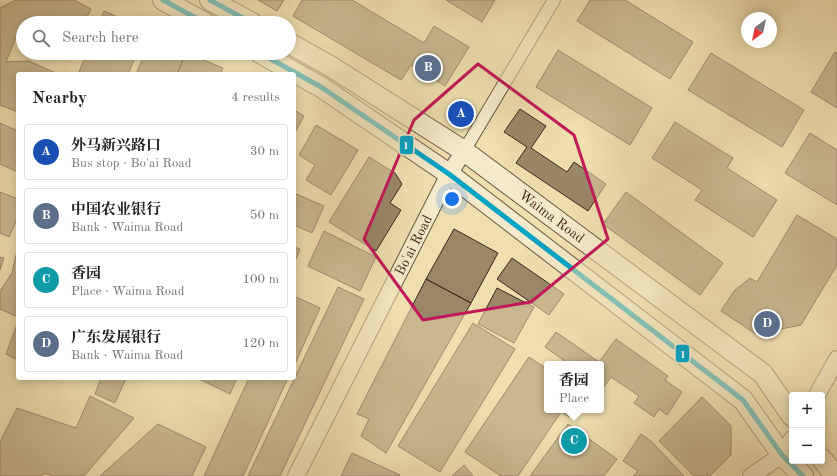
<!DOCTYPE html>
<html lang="en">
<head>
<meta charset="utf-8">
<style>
	:root { --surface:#fff; --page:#f6f6f6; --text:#222; --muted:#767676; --line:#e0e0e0; --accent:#8f2418 }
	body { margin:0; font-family:"Old Standard TT","Noto Serif SC",serif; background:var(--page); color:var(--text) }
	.controls { position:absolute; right:12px; bottom:12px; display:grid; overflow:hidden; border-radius:4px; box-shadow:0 2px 10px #0003 }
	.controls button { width:36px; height:36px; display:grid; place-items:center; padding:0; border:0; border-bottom:1px solid var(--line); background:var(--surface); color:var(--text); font:20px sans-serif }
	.compass { position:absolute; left:741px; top:12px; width:36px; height:36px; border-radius:50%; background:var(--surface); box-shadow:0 2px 10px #0003; rotate:213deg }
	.you { position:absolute; left:452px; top:199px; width:14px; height:14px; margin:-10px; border:3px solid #fff; border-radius:50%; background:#1a73e8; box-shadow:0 0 0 6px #1a73e833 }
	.badge { display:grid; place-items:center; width:26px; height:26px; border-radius:50%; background:var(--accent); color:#fff; font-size:13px; font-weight:700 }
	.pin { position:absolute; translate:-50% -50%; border:2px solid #fff; box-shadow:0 1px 4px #0006 }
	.popup { position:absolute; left:544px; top:361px; width:60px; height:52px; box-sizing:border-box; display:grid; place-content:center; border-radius:4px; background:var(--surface); filter:drop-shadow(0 1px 3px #0005); font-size:13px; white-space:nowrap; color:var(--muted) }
	.popup b { font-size:15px; color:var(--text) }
	.popup::after { content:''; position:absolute; left:50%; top:100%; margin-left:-8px; border:8px solid transparent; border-top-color:var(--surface) }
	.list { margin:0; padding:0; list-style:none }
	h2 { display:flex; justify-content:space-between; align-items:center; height:52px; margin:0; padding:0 16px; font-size:17px }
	h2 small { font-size:13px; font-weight:400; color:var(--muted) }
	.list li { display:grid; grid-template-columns:26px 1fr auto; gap:12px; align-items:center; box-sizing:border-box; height:56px; margin:0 8px 8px; padding:0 8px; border:1px solid var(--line); border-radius:4px }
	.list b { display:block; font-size:15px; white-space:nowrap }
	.list p { margin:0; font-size:13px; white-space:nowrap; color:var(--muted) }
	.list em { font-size:13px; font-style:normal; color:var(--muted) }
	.icon { flex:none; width:22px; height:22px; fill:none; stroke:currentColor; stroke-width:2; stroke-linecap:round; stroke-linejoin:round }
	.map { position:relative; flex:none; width:837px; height:476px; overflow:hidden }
	.search { position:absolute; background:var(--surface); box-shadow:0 2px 10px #0003; left:16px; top:16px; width:280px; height:44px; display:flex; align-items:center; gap:10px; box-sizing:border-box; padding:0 14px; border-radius:22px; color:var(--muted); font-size:15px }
	.panel { position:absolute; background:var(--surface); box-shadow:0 2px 10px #0003; left:16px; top:72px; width:280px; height:308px; border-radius:4px }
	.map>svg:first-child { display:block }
	.building { fill:#998768; stroke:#3c281c }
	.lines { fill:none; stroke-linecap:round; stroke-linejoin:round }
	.pedestrian-casing { stroke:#695641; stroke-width:14 }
	.minor-casing { stroke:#695641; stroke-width:18 }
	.tertiary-casing { stroke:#695641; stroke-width:22 }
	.pedestrian { stroke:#f5eacb; stroke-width:12 }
	.minor { stroke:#f5eacb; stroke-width:16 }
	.tertiary { stroke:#f5eacb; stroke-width:20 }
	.bus-1-casing { stroke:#f5eacb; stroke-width:8 }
	.bus-1 { stroke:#03a3c5; stroke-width:5 }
	.marked { fill:none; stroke:#c2185b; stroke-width:3; stroke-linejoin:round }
	.labels { text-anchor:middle; stroke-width:3.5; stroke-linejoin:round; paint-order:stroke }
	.street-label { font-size:14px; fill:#3c281c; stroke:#f5eacb }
	.line-badge { stroke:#f5eacb; stroke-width:1.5 }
	.badge-label { font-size:11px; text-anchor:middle; font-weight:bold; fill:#fff }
</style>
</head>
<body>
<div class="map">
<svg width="837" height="476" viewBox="0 0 837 476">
	<rect width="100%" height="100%" fill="#efdfaf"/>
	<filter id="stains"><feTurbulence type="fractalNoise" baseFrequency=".005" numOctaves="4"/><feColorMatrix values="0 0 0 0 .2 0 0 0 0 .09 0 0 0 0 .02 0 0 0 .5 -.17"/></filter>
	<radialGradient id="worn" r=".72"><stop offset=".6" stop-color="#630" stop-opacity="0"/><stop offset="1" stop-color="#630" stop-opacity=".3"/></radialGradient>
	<!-- building -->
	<path class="building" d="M16,0H74L91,9L84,23H23V28L19,29L6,62L29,61L58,74H18V112L0,105V8Z
		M258,0H284L277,11Z
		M302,0H352L424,43L434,26L469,47L445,86L411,65L401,80L293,16Z
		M446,0H495L482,22Z
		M590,0H625L693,42L670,79L577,21Z
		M104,11L132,23H99Z
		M558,50L652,108L630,145L536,87Z
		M835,52L837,53V108L811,92Z
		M87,53H137L128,74H78Z
		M145,53H186L177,74H136Z
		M186,53L223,68L220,74H177Z
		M711,53L804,110L782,147L688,90Z
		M520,109L546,126L531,148L567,172L574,162L606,184L588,211L516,163L527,147L504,132Z
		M294,110L304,116L294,134Z
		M675,122L733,158L727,168L777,200L753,237L695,200L702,190L652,158Z
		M0,123L18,131V172L0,164Z
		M316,125L358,150L331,195L306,180L315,165L299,155Z
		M810,133L837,150V205L785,173Z
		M369,157L395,173L402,184L390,203L401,210L376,251L329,222Z
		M0,192L18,199V217L9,237L0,233Z
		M626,192L723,263L700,295L603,224Z
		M294,193L324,206L312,233L294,225Z
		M797,215L837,239V265L801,325L756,334L721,311L734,291L750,278L757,282Z
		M454,229L498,253L471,303L426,279Z
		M324,231L376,257L360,291L308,266Z
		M294,247L300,249L294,264Z
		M16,255L18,256V317L0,309V291L12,273Z
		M0,257L4,258L0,270Z
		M512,258L564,294L549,315L497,279Z
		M426,279L471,303L386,453L361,436L369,419L357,414Z
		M338,287L364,299L280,476H248Z
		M497,288L534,307L514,343L478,324Z
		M294,296L320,308L294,366Z
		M18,322V360L6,354Z
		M473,323L515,349L440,472L398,446Z
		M556,332L599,362L616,339L668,376L665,380L682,392L667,415L659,409L654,417L634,403L639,396L611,377L603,388L601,387V364H569L545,347Z
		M529,357L547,369V410H573L569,417L561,412L518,476H501L465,452Z
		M101,378H126L115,403L95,394Z
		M197,378H237L230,394Z
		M249,378H288L243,476H204Z
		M90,396L134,418L84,476H53L44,473L42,476H0V442L17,408L76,428Z
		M702,397L731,426V455L710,476H694L659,441Z
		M158,424L206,447L192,476H100Z
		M568,424L617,459L604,476H530Z
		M641,434L652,442L684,476H633L638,471L623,461Z
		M352,453L400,475L399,476H341Z
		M464,465L473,476H452Z"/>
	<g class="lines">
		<!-- pedestrian casing -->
		<g class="pedestrian-casing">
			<path id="pedestrian" d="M464,151L554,0"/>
		</g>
		<!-- minor casing -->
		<g class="minor-casing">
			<path id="minor" d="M817,395L837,359
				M296,476L449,174L464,151
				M751,476L782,455L792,439"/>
		</g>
		<!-- tertiary casing -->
		<g class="tertiary-casing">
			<path id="tertiary" d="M163,0L205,23
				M210,0L252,23
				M289,43L330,66L464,151L763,374L792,416
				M260,53L321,87L449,174L743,400L782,455L803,476
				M822,459L835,476"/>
		</g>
		<!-- pedestrian -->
		<use href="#pedestrian" class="pedestrian"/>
		<!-- minor -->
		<use href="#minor" class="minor"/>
		<!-- tertiary -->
		<use href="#tertiary" class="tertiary"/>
		<!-- bus-1 casing -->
		<g class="bus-1-casing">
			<path id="bus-1" d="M163,0L205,23
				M210,0L252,23
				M260,53L321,87L449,174L743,400L782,455L803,476"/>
		</g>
		<!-- bus-1 -->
		<use href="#bus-1" class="bus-1"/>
	</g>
	<!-- marked area -->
	<path d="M0 0H837V476H0ZM478,64L574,135L608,239L531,302L423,320L364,239L414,120Z" fill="#efdfaf" fill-opacity=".55" fill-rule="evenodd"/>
	<path class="marked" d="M478,64L574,135L608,239L531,302L423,320L364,239L414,120Z"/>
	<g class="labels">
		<!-- street labels -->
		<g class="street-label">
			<text transform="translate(552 216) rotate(37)" y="5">Waima Road</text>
			<text transform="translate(413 245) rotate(-63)" y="5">Bo'ai Road</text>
		</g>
	</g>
	<g class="line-badge">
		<rect x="399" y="135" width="15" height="20" rx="4" fill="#03a3c5"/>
		<rect x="675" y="344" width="15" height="19" rx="4" fill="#03a3c5"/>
	</g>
	<g class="badge-label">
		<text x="406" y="149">1</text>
		<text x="683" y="358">1</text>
	</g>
	<rect width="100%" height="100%" filter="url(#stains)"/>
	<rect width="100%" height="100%" fill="url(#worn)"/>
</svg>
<div class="controls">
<button>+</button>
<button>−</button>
</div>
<svg class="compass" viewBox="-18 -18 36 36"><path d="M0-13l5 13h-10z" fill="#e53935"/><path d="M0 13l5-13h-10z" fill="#767676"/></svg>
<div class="you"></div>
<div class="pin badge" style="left:461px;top:114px;background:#1a4fb4">A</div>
<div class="pin badge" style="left:428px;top:68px;background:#5c6f8a">B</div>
<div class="pin badge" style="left:574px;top:441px;background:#0f9aa8">C</div>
<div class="popup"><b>香园</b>Place</div>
<div class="pin badge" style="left:767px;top:324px;background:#5c6f8a">D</div>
<div class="search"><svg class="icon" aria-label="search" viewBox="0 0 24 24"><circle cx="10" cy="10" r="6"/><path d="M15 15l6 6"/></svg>Search here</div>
<section class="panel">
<h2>Nearby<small>4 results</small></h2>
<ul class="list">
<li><span class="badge" style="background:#1a4fb4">A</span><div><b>外马新兴路口</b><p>Bus stop · Bo'ai Road</p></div><em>30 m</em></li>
<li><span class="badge" style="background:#5c6f8a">B</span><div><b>中国农业银行</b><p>Bank · Waima Road</p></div><em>50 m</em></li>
<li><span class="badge" style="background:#0f9aa8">C</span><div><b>香园</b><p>Place · Waima Road</p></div><em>100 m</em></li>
<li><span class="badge" style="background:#5c6f8a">D</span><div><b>广东发展银行</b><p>Bank · Waima Road</p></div><em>120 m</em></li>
</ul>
</section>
</div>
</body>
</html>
